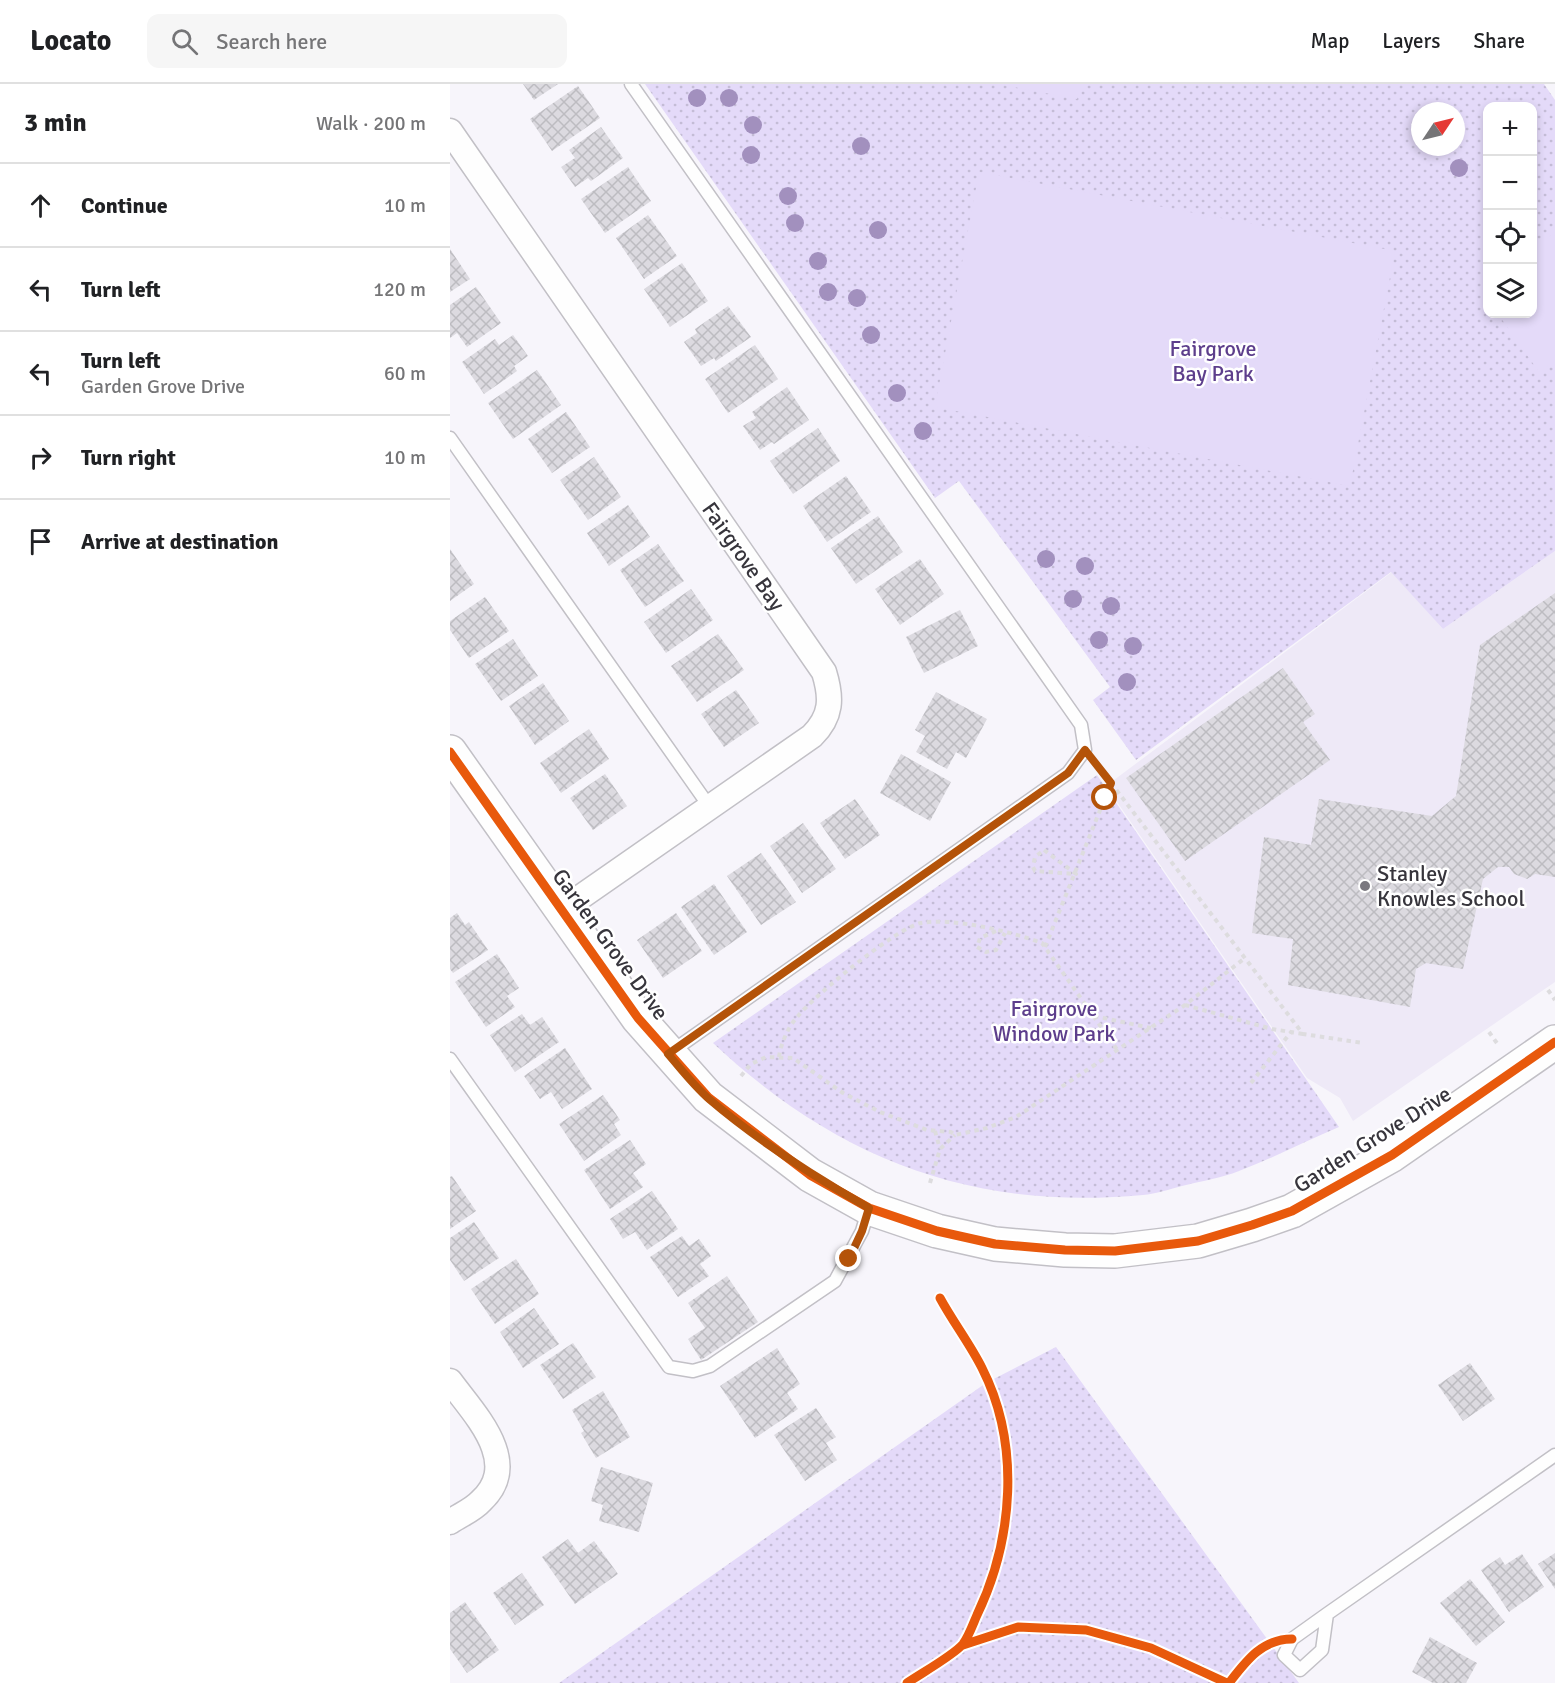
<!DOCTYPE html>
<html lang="en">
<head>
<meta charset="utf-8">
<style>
	:root { --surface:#fff; --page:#f6f6f6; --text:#202124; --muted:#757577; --line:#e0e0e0 }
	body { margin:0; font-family:Signika,sans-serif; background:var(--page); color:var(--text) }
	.controls { position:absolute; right:18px; top:18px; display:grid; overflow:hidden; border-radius:12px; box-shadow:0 3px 9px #0003 }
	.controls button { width:54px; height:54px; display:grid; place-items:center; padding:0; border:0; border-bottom:2px solid var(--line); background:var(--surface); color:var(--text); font:30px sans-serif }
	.compass { position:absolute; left:961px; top:18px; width:54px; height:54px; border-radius:50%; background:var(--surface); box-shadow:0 3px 9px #0003; rotate:55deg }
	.stop { position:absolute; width:18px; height:18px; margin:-14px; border:4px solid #b45309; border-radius:50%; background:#fff }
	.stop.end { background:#b45309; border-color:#fff; box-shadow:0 2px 6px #0008 }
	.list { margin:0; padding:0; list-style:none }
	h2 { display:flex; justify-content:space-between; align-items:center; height:78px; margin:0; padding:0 24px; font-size:26px }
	h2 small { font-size:20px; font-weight:400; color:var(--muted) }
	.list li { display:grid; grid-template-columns:39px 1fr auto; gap:18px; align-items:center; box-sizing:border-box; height:84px; padding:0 24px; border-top:2px solid var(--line) }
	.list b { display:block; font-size:22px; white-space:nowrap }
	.list p { margin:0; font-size:20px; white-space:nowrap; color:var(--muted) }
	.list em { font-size:20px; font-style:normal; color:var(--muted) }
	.icon { flex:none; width:33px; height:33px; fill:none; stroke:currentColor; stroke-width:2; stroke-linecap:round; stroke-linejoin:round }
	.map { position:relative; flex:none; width:1105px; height:1599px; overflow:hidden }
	header { display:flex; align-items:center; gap:36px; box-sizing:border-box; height:84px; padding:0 30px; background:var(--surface); border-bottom:2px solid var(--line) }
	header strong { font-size:28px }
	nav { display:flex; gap:33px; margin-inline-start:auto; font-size:21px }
	.search { width:420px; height:54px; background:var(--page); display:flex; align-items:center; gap:15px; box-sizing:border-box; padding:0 21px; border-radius:12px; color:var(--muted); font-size:22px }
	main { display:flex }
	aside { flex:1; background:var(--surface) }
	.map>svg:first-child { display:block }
	.built { fill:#eee9f7 }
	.park { fill:url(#park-dots); fill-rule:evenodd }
	.garden { fill:#e4daf9 }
	.building { fill:url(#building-cross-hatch) }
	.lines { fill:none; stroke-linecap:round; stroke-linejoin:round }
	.lane-casing { stroke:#c2c0c6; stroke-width:15 }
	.street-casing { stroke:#c2c0c6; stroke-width:27 }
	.secondary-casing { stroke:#c2c0c6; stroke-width:36 }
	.path { stroke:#dddcde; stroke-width:4; stroke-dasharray:4.5 4.5; stroke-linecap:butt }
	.lane { stroke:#fefefe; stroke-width:12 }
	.street { stroke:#fefefe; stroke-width:24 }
	.secondary { stroke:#fefefe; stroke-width:33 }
	.cycleway-casing { stroke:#fff; stroke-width:13 }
	.cycleway { stroke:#e8590c; stroke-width:9 }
	.tree { fill:#a290be }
	.route { stroke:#b45309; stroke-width:8 }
	.poi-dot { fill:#7a787f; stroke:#fff; stroke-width:2 }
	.labels { text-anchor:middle; stroke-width:5; stroke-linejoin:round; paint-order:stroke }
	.park-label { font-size:22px; fill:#5d3e8c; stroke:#fff }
	.street-label { font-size:22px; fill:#37353c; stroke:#fff }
	.poi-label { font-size:22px; fill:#37353c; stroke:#fff; text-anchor:start }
</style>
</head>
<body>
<header>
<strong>Locato</strong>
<div class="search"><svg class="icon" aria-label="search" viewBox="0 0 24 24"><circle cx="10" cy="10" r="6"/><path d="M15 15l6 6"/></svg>Search here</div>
<nav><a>Map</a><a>Layers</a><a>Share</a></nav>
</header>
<main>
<aside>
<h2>3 min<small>Walk · 200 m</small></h2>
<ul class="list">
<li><svg class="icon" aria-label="ahead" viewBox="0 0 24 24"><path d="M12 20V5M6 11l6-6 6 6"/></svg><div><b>Continue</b></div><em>10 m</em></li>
<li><svg class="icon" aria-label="left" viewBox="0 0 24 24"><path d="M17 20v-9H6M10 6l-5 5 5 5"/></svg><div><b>Turn left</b></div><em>120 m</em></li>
<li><svg class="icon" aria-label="left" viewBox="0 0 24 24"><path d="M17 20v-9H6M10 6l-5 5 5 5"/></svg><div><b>Turn left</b><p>Garden Grove Drive</p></div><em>60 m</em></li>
<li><svg class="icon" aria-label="right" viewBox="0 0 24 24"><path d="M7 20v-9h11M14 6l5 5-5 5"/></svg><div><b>Turn right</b></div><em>10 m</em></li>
<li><svg class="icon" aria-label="arrive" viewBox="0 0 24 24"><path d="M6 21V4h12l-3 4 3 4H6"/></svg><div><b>Arrive at destination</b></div></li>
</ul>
</aside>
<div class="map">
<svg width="1105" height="1599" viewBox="0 0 1105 1599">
	<defs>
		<pattern id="park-dots" width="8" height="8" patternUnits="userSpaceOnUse" patternTransform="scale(1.5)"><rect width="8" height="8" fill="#e4daf9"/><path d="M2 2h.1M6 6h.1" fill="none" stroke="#c4bcd6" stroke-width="1.8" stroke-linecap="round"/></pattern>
		<pattern id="building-cross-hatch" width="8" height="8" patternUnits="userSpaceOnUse" patternTransform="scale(1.5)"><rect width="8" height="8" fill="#dcdae0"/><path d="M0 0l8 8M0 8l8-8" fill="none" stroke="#bdbcc1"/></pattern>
	</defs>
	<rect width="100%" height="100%" fill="#f7f5fb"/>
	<!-- built -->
	<path class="built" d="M1105,467V898L903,1037L890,1014L857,994L656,702L942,488L993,545Z"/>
	<!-- park -->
	<path class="park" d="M195,0H1094L1105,16V467L993,545L941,488L686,676L643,616L660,603L509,397L485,414ZM1038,22H1082V230H1038ZM970,27H1006V63H970Z
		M647,691L889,1043C856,1057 823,1074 789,1087C772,1094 751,1097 732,1102C720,1105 706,1110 693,1111C522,1127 387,1075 263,959Z
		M606,1263L849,1599H109L536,1299Z"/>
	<!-- garden -->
	<path class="garden" d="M548,0H631L627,15Z
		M529,88L945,167L900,402L485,323Z
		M1105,148V277L1089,288L1048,230H1082L1083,164Z"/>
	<!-- building -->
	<path class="building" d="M73,0H108L84,16Z
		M128,2L150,34L102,67L80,35Z
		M151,43L173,74L141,97L138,94L125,103L111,83L125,74L119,66Z
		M178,83L201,117L155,149L131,115Z
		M198,131L227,172L194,195L166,154Z
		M0,165L20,195L0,208Z
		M232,179L258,217L220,243L194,205Z
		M26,203L51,239L17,263L7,249L0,254V221Z
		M278,222L301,253L266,277L264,274L251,282L234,258L247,249L245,245Z
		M63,251L78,272L64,282L67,287L34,310L12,278L45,255L49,261Z
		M305,261L328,295L278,329L255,295Z
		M87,286L111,321L63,355L38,319Z
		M337,303L359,336L324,360L322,358L310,366L293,342L306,334L302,328Z
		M116,328L140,363L102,389L78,355Z
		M368,344L390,377L343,410L320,377Z
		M144,373L171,413L138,436L110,396Z
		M396,392L421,428L377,458L353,422Z
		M178,421L200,453L159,482L137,449Z
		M428,432L453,468L406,500L381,464Z
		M208,460L234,497L195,523L170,486Z
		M0,465L24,500L0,517Z
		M470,475L494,510L450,541L425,505Z
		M241,505L263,536L216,569L194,538Z
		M1105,509V793L1085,790L1077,795L1064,790L1059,783H1048L1033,795L1013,885L976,879L966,885L960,923L838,901L843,855L802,849L814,753L861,761L869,715L982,732L1006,712L1030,561Z
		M35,513L59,547L19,574L0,546V537Z
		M510,526L528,562L474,589L456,553Z
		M268,550L294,586L247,618L221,582Z
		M63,555L88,592L51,617L25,580Z
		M833,584L865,630L853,638L880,676L735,777L676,694Z
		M93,599L119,637L85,661L59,622Z
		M286,606L309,639L274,663L251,630Z
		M486,608L537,635L516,674L506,668L497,685L466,668L475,652L465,646Z
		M139,645L159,675L111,709L90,679Z
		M451,670L501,698L480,737L430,709Z
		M155,690L177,722L143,746L120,714Z
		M405,715L430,751L395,775L370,739Z
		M353,739L386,785L352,809L320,762Z
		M311,769L346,818L311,841L277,792Z
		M264,800L297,848L264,871L231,823Z
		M7,829L15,841L19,838L38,866L3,889L0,885V834Z
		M226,829L252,867L213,894L187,856Z
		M47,870L69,904L57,912L65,923L36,943L5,898Z
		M72,930L80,941L92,933L109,958L65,988L40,951Z
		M115,964L142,1005L112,1025L101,1008L90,1015L74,992Z
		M153,1011L170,1036L164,1040L171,1051L134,1077L109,1040Z
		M180,1056L196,1080L183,1089L193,1103L160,1125L134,1086Z
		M2,1092L26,1127L0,1145V1093Z
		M202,1107L228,1145L197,1166L185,1148L173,1155L160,1135Z
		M24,1138L49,1174L14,1197L0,1176V1154Z
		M232,1152L239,1162L249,1155L261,1172L250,1180L259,1192L228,1213L200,1173Z
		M66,1175L89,1210L45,1240L21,1205Z
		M277,1192L308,1238L251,1276L238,1255L255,1244L238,1219Z
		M84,1224L109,1260L73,1284L50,1248Z
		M123,1259L146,1293L113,1315L90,1281Z
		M327,1264L350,1300L337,1309L348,1325L305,1354L270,1302Z
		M1020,1279L1045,1315L1013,1337L988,1301Z
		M153,1307L180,1353L146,1374L131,1349L134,1347L122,1326Z
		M366,1324L386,1353L376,1359L387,1376L355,1397L324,1351Z
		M151,1383L203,1399L189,1448L149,1437L153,1421L141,1417Z
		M118,1455L128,1469L144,1457L168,1490L125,1520L92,1473Z
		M1105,1469V1505L1088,1480Z
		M1072,1470L1094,1503L1059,1528L1031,1486L1050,1473L1055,1481Z
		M72,1489L94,1521L65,1541L43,1509Z
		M1020,1495L1055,1538L1026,1562L990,1519Z
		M15,1518L49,1566L17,1589L0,1565V1529Z
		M980,1553L1027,1579L1016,1599H983L962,1588Z"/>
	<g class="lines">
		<!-- lane casing -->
		<g class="lane-casing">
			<path id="lane" d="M181,0L631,641L635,666L618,689L221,968
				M0,354L259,722
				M0,975L219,1283L243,1287L260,1282L385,1197L412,1147L419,1124
				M877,1530L872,1566L850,1586L834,1571L842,1555L877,1530L1105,1371"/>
		</g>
		<!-- street casing -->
		<g class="street-casing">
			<path id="street" d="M0,47L374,588C382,614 382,632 362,652L112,826
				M0,1297C24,1330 73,1378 31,1417C23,1426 10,1431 0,1438"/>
		</g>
		<!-- secondary casing -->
		<g class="secondary-casing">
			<path id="secondary" d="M0,668L188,934L258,1013L360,1091L419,1124L487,1147L545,1160L615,1166L665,1167L748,1157L802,1141L842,1127L942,1071L1105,958"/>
		</g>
		<!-- path -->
		<path class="path" d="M661,699L853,950L913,959
			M594,766L626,790L585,787L583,783L585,773Z
			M546,847L530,854L527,863L536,868L546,866L555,849
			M595,863L661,699L646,681
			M1098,906L1105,916
			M735,921L822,945L853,950
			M644,932L701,944
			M1039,948L1049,962
			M329,973C331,959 338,943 348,932C365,911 446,844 471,839C501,833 563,848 592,859L668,967
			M291,992L301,980L316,973L343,974L393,1009L430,1028L477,1046L501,1048L505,1051L537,1044L566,1033L735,921L795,874
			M801,999L841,948
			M485,1047L490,1065
			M480,1099L490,1065L505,1051"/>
		<!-- lane -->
		<use href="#lane" class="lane"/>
		<!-- street -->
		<use href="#street" class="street"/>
		<!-- secondary -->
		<use href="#secondary" class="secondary"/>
		<!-- cycleway casing -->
		<g class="cycleway-casing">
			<path id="cycleway" d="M0,668L188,934L258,1013L360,1091L419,1124L487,1147L545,1160L615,1166L665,1167L748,1157L802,1141L842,1127L942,1071L1105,958
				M513,1561L568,1543L636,1546L701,1564L777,1599
				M457,1599C470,1590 504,1571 513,1560C519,1552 523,1540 527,1531C563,1456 571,1361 532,1284C520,1260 503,1238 490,1214
				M779,1599C796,1577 812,1555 842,1555"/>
		</g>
		<!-- cycleway -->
		<use href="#cycleway" class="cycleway"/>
	</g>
	<!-- trees -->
	<g class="tree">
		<circle cx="247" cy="14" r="9"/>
		<circle cx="279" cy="14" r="9"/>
		<circle cx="303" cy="41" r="9"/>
		<circle cx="411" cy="62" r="9"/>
		<circle cx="301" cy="71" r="9"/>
		<circle cx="1009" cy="84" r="9"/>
		<circle cx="338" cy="112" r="9"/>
		<circle cx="345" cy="139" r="9"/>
		<circle cx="428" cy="146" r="9"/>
		<circle cx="368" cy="177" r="9"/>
		<circle cx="378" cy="208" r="9"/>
		<circle cx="407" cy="214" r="9"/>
		<circle cx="421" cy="251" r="9"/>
		<circle cx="447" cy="309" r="9"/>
		<circle cx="473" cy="347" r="9"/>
		<circle cx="596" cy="475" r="9"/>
		<circle cx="635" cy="482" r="9"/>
		<circle cx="623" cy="515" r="9"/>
		<circle cx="661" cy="522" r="9"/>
		<circle cx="649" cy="556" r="9"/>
		<circle cx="683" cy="562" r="9"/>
		<circle cx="677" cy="598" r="9"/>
	</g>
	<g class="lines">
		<!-- route -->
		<path class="route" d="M399,1175L412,1147L419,1124C363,1092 308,1057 259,1015C244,1002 231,985 218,970L618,689L635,666L661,699L655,714"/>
	</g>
	<!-- markers -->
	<circle class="poi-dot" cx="915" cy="802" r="6"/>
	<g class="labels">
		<!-- park labels -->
		<g class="park-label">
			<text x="763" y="272">Fairgrove<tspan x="763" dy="25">Bay Park</tspan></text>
			<text x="604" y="932">Fairgrove<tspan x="604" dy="25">Window Park</tspan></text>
		</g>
		<!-- street labels -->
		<g class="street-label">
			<text transform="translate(294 472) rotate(55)" y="8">Fairgrove Bay</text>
			<text transform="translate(161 860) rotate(54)" y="8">Garden Grove Drive</text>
			<text transform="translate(922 1055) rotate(-32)" y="8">Garden Grove Drive</text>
		</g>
		<!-- poi labels -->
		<g class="poi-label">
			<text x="927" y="797">Stanley<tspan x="927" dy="25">Knowles School</tspan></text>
		</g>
	</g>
</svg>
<div class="controls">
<button>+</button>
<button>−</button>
<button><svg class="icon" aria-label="locate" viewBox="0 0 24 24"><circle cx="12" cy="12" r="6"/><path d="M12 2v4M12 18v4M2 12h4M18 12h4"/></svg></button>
<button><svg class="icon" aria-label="layers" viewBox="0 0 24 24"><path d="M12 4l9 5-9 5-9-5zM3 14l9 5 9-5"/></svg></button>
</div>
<svg class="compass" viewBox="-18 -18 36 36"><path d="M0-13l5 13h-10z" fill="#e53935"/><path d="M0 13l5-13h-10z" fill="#757577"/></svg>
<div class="stop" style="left:655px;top:714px"></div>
<div class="stop end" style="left:399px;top:1175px"></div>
</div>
</main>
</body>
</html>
